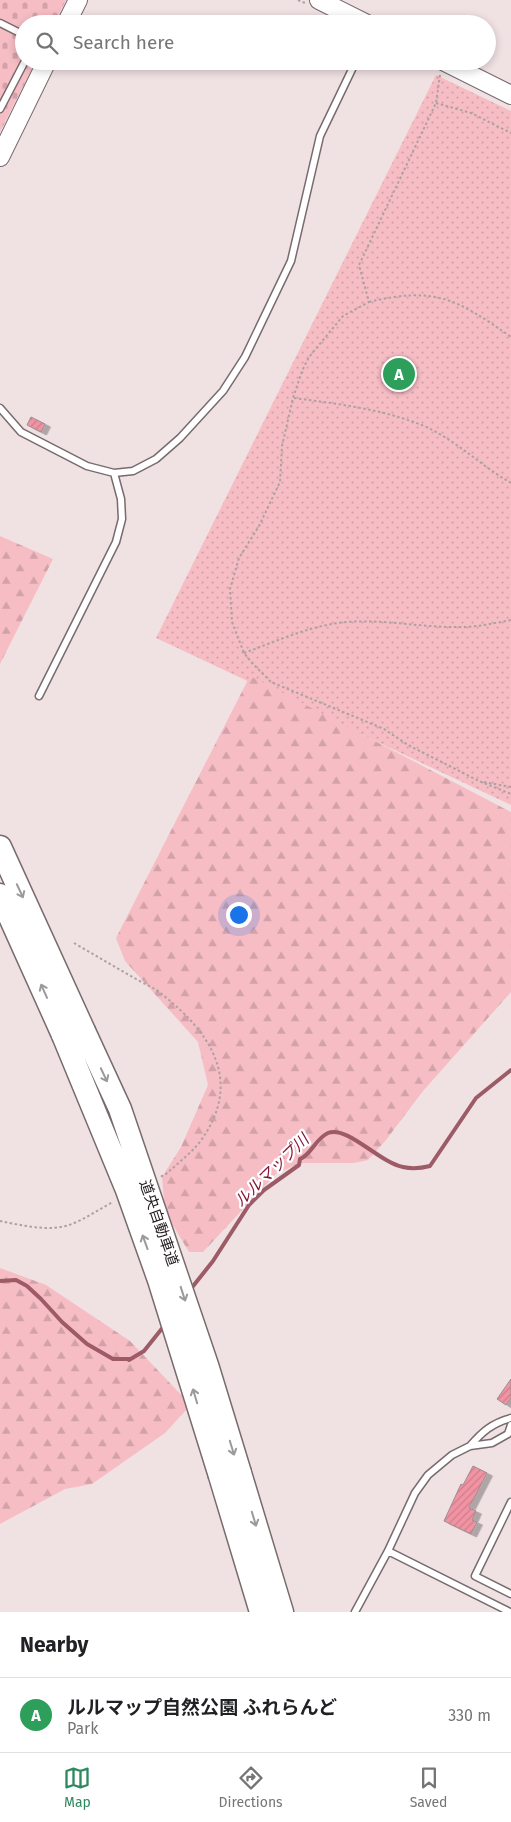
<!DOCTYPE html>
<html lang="en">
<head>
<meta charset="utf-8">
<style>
	:root { --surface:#fff; --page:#f6f6f6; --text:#202124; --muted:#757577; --line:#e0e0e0; --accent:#2e895e }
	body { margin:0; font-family:"Fira Sans","Noto Sans JP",sans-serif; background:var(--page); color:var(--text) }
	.you { position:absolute; left:238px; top:914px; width:18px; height:18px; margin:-12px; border:4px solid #fff; border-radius:50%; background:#1a73e8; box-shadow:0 0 0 8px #1a73e833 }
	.badge { display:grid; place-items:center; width:32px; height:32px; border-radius:50%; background:var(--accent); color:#fff; font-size:16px; font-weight:700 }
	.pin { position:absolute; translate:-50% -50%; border:2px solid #fff; box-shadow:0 1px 5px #0006 }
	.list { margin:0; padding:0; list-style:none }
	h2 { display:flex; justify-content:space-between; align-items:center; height:65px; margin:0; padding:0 20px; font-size:21px }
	h2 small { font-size:16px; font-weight:400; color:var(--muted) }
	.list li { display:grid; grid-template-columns:32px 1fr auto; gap:15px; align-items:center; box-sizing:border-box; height:75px; padding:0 20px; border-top:1px solid var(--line) }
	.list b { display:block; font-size:19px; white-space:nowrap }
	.list p { margin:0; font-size:16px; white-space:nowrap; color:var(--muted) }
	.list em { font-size:16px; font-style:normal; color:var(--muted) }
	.icon { flex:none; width:28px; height:28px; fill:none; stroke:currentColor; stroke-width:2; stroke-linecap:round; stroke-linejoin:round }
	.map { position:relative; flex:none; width:511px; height:1612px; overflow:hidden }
	.search { position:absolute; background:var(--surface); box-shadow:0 2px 8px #0003; left:15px; right:15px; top:15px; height:55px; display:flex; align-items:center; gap:12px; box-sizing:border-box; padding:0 18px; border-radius:28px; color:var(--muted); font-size:19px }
	.sheet { height:140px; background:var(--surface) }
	nav { display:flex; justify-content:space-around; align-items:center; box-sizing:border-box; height:70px; border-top:1px solid var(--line); background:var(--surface); font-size:14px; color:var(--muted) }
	nav a { display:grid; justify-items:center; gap:2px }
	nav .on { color:var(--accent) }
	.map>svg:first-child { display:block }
	.grass { fill:url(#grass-dots) }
	.forest { fill:url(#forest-firs) }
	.cemetery { fill:url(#cemetery-stones) }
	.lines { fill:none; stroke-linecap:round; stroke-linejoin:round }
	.stream { stroke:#9c5b66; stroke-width:4 }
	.building { fill:url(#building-hatch); stroke:#9b8e8f; filter:url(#shadow) }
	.lane-casing { stroke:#786b6d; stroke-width:9 }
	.secondary-casing { stroke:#786b6d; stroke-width:20 }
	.highway-casing { stroke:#786b6d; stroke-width:25 }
	.path { stroke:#aca1a2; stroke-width:2; stroke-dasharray:2.5 2.5; stroke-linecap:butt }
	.lane { stroke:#fff; stroke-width:6 }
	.secondary { stroke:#fff; stroke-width:18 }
	.highway { stroke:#fff; stroke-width:22 }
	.highway-bridge-casing { stroke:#786b6d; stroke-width:25; stroke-linecap:butt }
	.highway-bridge { stroke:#fff; stroke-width:22 }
	.oneway { stroke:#9c9999 }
	.labels { text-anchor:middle; stroke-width:4.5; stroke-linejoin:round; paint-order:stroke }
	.street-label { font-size:15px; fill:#221d1d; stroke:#fff }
	.water-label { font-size:16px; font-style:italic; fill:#841538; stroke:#fff }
</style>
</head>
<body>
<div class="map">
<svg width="511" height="1612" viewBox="0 0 511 1612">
	<defs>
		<pattern id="grass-dots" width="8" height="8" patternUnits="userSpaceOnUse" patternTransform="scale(1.25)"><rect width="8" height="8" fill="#f7bdc5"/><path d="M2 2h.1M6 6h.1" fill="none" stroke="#d3a2a9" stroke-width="1.8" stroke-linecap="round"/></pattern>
		<pattern id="forest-firs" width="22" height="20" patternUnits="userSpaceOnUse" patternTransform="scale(1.25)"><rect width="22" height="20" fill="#f7bdc5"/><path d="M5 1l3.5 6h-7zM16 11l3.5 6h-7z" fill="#d3a2a9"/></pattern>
		<pattern id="cemetery-stones" width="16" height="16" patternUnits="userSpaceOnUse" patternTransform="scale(1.25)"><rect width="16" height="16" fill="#f7bdc5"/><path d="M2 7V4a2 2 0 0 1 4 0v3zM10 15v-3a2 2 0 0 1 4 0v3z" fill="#d3a2a9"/></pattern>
		<pattern id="building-hatch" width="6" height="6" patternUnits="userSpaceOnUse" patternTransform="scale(1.25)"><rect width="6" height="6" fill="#f193a3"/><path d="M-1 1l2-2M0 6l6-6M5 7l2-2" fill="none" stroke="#ce7e8c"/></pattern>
		<filter id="shadow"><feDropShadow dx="5.5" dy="3" stdDeviation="0" flood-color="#0004"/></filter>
	</defs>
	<rect width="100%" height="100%" fill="#f0e1e3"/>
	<!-- grass -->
	<path class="grass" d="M436,75L511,111V805L156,638Z"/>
	<!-- forest -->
	<path class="forest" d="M0,536L53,559L0,664Z
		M250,676L511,812V992L423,1091L386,1140L368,1160L354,1163H300L276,1174L203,1252H189L165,1212L162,1177L181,1147L208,1085L198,1042L125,961L116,938Z
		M0,1268L46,1285L130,1341L187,1401V1409L165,1433L92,1484L65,1489L0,1524Z"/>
	<!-- cemetery -->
	<path class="cemetery" d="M0,0H66L54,24H24V61H36L0,132Z"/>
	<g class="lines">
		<!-- stream -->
		<path class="stream" d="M0,1281L16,1280L27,1286L41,1299L62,1322L87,1344L113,1359H130L129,1360L144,1351L164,1326
			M190,1290L213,1261L249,1205L264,1190L299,1165L300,1159C311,1155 316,1138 328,1133C347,1125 380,1163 403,1167C412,1169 422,1168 430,1166L476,1098L511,1070"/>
	</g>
	<!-- building -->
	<path class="building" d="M31,417L45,424L41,432L27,425Z
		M511,1379V1398L506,1405L497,1399Z
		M473,1466L487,1473L469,1508L476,1511L472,1520L477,1522L471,1534L444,1521L461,1484L463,1485Z"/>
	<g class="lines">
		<!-- lane casing -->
		<g class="lane-casing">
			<path id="lane" d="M0,23L24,35
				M0,109L25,61
				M0,408L21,432L87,466L114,473L133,471L156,459L180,438L223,391L245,357L291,261L320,136L356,61
				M39,696L116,542L122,519L121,499L114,473
				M470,1446C482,1432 492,1423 511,1418
				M511,1502L475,1576L511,1594
				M388,1551L510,1612
				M355,1612L388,1551L415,1493L428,1475L452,1455L470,1446L492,1443L508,1434L511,1425"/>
		</g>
		<!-- secondary casing -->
		<g class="secondary-casing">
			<path id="secondary" d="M319,0L367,24
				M66,24L78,0
				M443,61L511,95
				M0,157L47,61"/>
		</g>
		<!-- highway casing -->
		<g class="highway-casing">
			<path id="highway" d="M0,847L84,1031
				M0,895L63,1035
				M240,1473L282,1612
				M220,1476L261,1612"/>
		</g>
		<!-- path -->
		<path class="path" d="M298,0L305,3
			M422,61L429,65
			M440,75L436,103L359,265L369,302L343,316L309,357L302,371L293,398L282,446L280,482L259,526L239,558L230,589L232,622L244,653L252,663L271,682L384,729L408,745L479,781L511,794
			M436,103L471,113L511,133
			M369,302C435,286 457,299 511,337
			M294,398C338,404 383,409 424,426C456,440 481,466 511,483
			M244,653C277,641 311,625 347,622C385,619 423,628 462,627C478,627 495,623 511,620
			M484,782L511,787
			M74,943C95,955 115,967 136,979C144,984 153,987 159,992C211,1032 245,1082 199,1143C190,1154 177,1164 166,1174L160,1177
			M0,1221C21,1225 48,1232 69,1225C84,1220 99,1209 113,1202"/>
		<!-- lane -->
		<use href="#lane" class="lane"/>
		<!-- secondary -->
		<use href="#secondary" class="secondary"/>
		<!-- highway -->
		<use href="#highway" class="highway"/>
		<!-- highway-bridge casing -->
		<g class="highway-bridge-casing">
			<path id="highway-bridge" d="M84,1031L120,1109L207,1365L240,1473
				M63,1035L127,1190L159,1280L220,1476"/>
		</g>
		<!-- highway-bridge -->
		<use href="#highway-bridge" class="highway-bridge"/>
	</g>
	<!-- one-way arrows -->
	<defs><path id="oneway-shaft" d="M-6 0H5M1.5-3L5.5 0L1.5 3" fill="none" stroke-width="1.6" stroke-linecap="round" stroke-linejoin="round" transform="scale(1.25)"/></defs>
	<g class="oneway">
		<use href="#oneway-shaft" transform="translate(20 891) rotate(65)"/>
		<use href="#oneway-shaft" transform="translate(44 991) rotate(-114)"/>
		<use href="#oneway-shaft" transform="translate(104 1075) rotate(65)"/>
		<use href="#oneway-shaft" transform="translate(145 1242) rotate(-110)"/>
		<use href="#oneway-shaft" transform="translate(183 1294) rotate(72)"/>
		<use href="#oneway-shaft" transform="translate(195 1396) rotate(-107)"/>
		<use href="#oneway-shaft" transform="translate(232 1448) rotate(73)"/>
		<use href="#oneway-shaft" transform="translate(254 1519) rotate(73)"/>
	</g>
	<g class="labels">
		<!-- street labels -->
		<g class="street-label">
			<text transform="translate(159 1223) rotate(71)" y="5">道央自動車道</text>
		</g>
		<!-- water labels -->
		<g class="water-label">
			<text transform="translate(271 1170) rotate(-44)" y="6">ルルマップ川</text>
		</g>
	</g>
</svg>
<div class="you"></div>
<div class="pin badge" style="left:399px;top:374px;background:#2e9e5b">A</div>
<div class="search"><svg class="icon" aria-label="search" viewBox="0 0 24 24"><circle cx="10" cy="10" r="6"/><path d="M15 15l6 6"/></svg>Search here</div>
</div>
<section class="sheet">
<h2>Nearby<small></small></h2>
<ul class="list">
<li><span class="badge" style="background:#2e9e5b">A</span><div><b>ルルマップ自然公園 ふれらんど</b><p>Park</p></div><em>330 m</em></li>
</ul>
</section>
<nav>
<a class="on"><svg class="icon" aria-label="map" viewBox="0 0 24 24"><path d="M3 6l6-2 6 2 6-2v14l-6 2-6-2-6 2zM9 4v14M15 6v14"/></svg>Map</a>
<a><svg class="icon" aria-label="directions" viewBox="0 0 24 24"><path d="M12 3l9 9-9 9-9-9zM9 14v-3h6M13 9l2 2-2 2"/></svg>Directions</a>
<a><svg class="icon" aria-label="saved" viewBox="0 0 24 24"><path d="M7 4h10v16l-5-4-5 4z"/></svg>Saved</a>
</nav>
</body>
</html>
